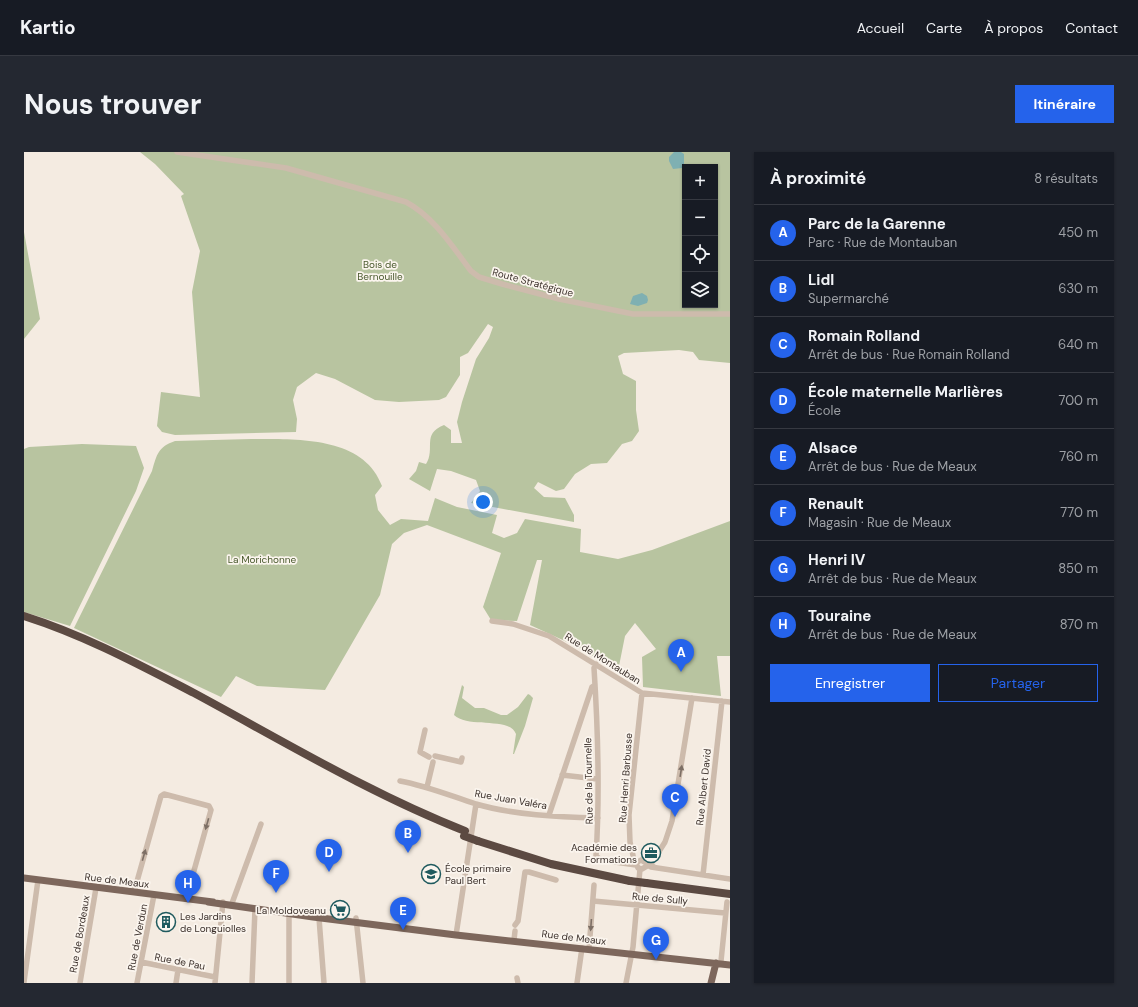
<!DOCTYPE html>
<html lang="fr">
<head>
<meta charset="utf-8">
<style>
	:root { --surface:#171b24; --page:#242831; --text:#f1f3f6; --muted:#9ea1a6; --line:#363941; --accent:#2563eb }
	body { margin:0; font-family:"DM Sans",sans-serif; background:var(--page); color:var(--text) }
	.controls { position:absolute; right:12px; top:12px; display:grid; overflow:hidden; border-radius:0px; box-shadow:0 1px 3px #0004 }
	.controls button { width:36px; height:36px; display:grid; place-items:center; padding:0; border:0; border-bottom:1px solid var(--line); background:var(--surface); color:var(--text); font:20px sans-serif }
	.you { position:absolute; left:459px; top:350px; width:14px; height:14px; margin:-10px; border:3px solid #fff; border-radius:50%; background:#1a73e8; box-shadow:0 0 0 6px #1a73e833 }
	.badge { display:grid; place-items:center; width:26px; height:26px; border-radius:50%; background:var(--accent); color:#fff; font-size:13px; font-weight:700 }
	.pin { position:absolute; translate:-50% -33px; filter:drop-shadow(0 1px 2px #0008) }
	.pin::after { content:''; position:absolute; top:21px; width:14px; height:12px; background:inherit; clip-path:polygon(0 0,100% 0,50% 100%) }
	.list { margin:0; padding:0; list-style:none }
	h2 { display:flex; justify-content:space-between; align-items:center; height:52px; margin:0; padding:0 16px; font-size:17px }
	h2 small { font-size:13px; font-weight:400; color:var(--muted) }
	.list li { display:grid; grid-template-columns:26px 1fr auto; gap:12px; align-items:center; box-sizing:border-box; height:56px; padding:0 16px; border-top:1px solid var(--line) }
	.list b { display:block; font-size:15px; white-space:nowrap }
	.list p { margin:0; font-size:13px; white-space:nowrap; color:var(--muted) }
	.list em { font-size:13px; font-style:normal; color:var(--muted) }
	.actions { display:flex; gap:8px; padding:12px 16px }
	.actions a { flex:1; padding:9px 0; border:1px solid var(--accent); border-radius:0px; text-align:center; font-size:14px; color:var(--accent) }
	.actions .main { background:var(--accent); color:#fff }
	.icon { flex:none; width:22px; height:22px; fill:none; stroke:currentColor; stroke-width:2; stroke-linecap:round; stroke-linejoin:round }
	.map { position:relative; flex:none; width:706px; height:831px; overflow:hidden; border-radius:0px }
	header { display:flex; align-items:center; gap:24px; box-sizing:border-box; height:56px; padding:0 20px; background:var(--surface); border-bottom:1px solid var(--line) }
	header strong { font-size:19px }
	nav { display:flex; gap:22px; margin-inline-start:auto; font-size:14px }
	.intro { display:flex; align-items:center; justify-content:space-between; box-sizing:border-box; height:96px; padding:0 24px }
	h1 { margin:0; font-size:28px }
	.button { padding:10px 18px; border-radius:0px; background:var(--accent); color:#fff; font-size:14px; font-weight:700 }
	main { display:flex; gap:24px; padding:0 24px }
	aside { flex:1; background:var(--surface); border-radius:0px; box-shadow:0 1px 3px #0004 }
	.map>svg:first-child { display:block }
	.green { fill:#b8c4a0; fill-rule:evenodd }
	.water { fill:#7fb0b2 }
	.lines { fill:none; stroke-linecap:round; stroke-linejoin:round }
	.minor { stroke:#cdbbac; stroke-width:5.5 }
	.major { stroke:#7d675c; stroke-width:7 }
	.highway { stroke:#5c4a42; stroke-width:8 }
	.highway-bridge { stroke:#5c4a42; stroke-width:8 }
	.oneway { fill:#7d6f65 }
	.labels { text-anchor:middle; stroke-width:3.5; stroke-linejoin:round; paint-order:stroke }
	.park-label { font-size:10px; fill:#4a5a2e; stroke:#fbf5ee }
	.street-label { font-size:10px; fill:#3b302b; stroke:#fbf5ee }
	.poi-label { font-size:10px; fill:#3b302b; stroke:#fbf5ee; text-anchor:end }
</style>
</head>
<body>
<header>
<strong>Kartio</strong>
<nav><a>Accueil</a><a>Carte</a><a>À propos</a><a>Contact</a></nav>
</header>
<div class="intro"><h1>Nous trouver</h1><a class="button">Itinéraire</a></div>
<main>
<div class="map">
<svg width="706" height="831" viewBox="0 0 706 831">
	<rect width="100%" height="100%" fill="#f4ebe1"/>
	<!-- green -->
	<path class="green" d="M116,0H706V211L675,208L669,200L655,198L600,201L594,204L599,222L612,229V258L615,279L608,289L598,292L583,311L567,312L551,322L540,337L532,339L514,330L510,336L520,345L541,346L550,363V370L447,351L456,339L452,328L427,319L413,317L406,339L385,327L392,319L395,310L402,312C412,297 397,282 420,273L427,278V291H438L433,270L438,250L452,207L465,186L469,175L464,172L444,201L436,205V223L422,245L415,248L375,250L351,248L311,227L292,221L273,235L269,248L273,267L272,280L151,283L138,280L133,274L137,240L176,245L168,140L176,99L157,44L160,42L131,12ZM661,15H691V153H661Z
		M0,80L16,167L0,187Z
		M227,287C272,287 340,284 358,334L351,343L354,358L366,373L377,367L404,369L411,346L433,355L473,363L468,381L480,386L493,381L501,367L557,377L556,400L594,407L628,398L706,369V504H693L697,544L619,535L618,505L632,497L611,471L601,484L594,519L554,495L506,473L518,408H513L493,469L467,468L459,455L477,401L403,373L380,381L368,392L356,443L301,538L233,534L212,524L197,545L50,476L128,319C133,302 134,295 151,289Z
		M58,292L112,294L120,316L112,339L46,474L0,460V297L5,295Z
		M438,533L440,535L438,546L451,556H460L477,563H483L494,555L504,542L506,543L509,546L501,574L490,602H489L492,582C485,564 445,577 430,563Z"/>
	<!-- water -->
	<path class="water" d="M650,0H657L660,2V12L658,16L649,17L645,9V5Z
		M618,141L623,144L624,148L623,151L614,154L606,152L609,144Z"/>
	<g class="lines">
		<!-- minor -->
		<path class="minor" d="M153,0L262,16L382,50C410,65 428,94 447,119L455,125L478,132L535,147L609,162H706
			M468,469L489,472L525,484L618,541L706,550
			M572,512L570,516C574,578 576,641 572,704L577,708L612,713
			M401,578L396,600L405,605
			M411,604L437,610L438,606
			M538,623L573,627
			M376,629C403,634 427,644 452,652C490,663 534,665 574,666
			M403,635L409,610
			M525,663L568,535L571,533
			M613,710L610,708L606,690L605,663L618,541
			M627,715L706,727
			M630,715L617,708L612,711L614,716L618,717C622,715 626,712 629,709L641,690L648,669L668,546
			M679,723L698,549
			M110,740L137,644L140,642L185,654L187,658L162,747
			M569,749L701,761
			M207,754L237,672
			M265,759V831
			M295,766L300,831
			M332,766L339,831
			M491,773L494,769L501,720H505L532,728
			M432,783L452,652
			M490,788L491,779
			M565,797L570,733
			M697,809L703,750
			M117,810L191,825
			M493,826L494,831
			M0,830L14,728
			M56,831L72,736
			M113,831L130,743
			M152,831L154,818
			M191,831L199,750
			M228,831L231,757
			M553,831L558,796
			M602,831L609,795L616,717"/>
		<!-- major -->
		<path class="major" d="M0,726L189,750
			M184,750L289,765L432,783L706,813
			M687,831L692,811"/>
		<!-- highway -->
		<path class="highway" d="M0,464C60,483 114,512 170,541C259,589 347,642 441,679
			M454,689L527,712L606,729
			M622,731L706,742"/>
		<!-- highway-bridge -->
		<path class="highway-bridge" d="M440,684L454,689
			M606,729L622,731"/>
	</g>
	<!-- one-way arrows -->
	<defs><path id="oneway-solid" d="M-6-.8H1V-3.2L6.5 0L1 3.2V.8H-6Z"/></defs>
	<g class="oneway">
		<use href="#oneway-solid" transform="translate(657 619) rotate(-81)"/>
		<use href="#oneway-solid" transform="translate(183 672) rotate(106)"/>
		<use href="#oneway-solid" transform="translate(120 703) rotate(-74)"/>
		<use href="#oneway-solid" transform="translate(567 773) rotate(94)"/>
	</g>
	<!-- icons -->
	<defs>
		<g id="office-ring" transform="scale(1)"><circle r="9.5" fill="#fbf5ee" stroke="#1f5a5e" stroke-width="1.5"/><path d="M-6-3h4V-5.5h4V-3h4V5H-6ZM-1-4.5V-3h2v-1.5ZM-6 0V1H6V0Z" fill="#1f5a5e"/></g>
		<g id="school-ring" transform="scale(1)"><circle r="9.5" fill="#fbf5ee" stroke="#1f5a5e" stroke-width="1.5"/><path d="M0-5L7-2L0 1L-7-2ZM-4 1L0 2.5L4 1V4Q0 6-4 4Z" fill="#1f5a5e"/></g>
		<g id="supermarket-ring" transform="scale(1)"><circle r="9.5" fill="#fbf5ee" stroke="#1f5a5e" stroke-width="1.5"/><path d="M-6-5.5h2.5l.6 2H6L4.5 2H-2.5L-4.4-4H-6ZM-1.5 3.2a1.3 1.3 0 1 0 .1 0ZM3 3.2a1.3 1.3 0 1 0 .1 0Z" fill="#1f5a5e"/></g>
		<g id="building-ring" transform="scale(1)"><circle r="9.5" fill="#fbf5ee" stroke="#1f5a5e" stroke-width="1.5"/><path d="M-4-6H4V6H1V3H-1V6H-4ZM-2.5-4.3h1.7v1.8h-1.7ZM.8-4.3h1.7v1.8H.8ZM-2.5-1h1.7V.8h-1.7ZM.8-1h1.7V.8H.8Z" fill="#1f5a5e"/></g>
	</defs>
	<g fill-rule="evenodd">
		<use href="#office-ring" x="627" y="701"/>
		<use href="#school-ring" x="407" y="722"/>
		<use href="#supermarket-ring" x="316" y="758"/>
		<use href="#building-ring" x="142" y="770"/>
	</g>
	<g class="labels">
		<!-- park labels -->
		<g class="park-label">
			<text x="356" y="116">Bois de<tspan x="356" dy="12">Bernouille</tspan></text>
			<text x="238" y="411">La Morichonne</text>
		</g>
		<!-- street labels -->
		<g class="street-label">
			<text transform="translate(509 130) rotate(15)" y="4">Route Stratégique</text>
			<text transform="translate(579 506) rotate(32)" y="4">Rue de Montauban</text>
			<text transform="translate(601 626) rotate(-86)" y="4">Rue Henri Barbusse</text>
			<text transform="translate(564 629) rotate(-91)" y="4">Rue de la Tournelle</text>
			<text transform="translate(679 635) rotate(-84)" y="4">Rue Albert David</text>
			<text transform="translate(487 647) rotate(10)" y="4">Rue Juan Valéra</text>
			<text transform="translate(93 728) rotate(7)" y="4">Rue de Meaux</text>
			<text transform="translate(636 746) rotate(5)" y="4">Rue de Sully</text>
			<text transform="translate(55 782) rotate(-80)" y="4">Rue de Bordeaux</text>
			<text transform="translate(113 785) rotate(-79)" y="4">Rue de Verdun</text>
			<text transform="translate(550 785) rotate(7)" y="4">Rue de Meaux</text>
			<text transform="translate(156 809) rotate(11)" y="4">Rue de Pau</text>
		</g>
		<!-- poi labels -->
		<g class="poi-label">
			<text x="613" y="699">Académie des<tspan x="613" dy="12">Formations</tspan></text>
			<text x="421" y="720" text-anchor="start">École primaire<tspan x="421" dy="12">Paul Bert</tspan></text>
			<text x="302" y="762">La Moldoveanu</text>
			<text x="156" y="768" text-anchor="start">Les Jardins<tspan x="156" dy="12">de Longuiolles</tspan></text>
		</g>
	</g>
</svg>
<div class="controls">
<button>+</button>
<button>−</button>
<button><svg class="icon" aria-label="locate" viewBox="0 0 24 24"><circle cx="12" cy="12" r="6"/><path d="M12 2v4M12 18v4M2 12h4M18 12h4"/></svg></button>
<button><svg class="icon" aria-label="layers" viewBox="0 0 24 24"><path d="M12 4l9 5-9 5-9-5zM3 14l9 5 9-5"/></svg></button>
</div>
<div class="you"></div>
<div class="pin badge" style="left:657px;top:520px">A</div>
<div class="pin badge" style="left:384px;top:701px">B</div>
<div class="pin badge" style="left:651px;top:665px">C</div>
<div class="pin badge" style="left:305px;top:720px">D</div>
<div class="pin badge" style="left:379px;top:778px">E</div>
<div class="pin badge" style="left:252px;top:741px">F</div>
<div class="pin badge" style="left:632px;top:808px">G</div>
<div class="pin badge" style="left:164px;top:751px">H</div>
</div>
<aside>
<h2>À proximité<small>8 résultats</small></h2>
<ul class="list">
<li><span class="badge">A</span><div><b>Parc de la Garenne</b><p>Parc · Rue de Montauban</p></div><em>450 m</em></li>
<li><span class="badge">B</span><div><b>Lidl</b><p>Supermarché</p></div><em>630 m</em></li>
<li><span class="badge">C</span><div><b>Romain Rolland</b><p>Arrêt de bus · Rue Romain Rolland</p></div><em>640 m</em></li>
<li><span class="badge">D</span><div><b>École maternelle Marlières</b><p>École</p></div><em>700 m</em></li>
<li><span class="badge">E</span><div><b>Alsace</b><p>Arrêt de bus · Rue de Meaux</p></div><em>760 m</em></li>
<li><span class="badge">F</span><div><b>Renault</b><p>Magasin · Rue de Meaux</p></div><em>770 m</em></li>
<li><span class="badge">G</span><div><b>Henri IV</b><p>Arrêt de bus · Rue de Meaux</p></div><em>850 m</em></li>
<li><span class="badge">H</span><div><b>Touraine</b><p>Arrêt de bus · Rue de Meaux</p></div><em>870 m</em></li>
</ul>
<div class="actions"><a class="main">Enregistrer</a><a>Partager</a></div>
</aside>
</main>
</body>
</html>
